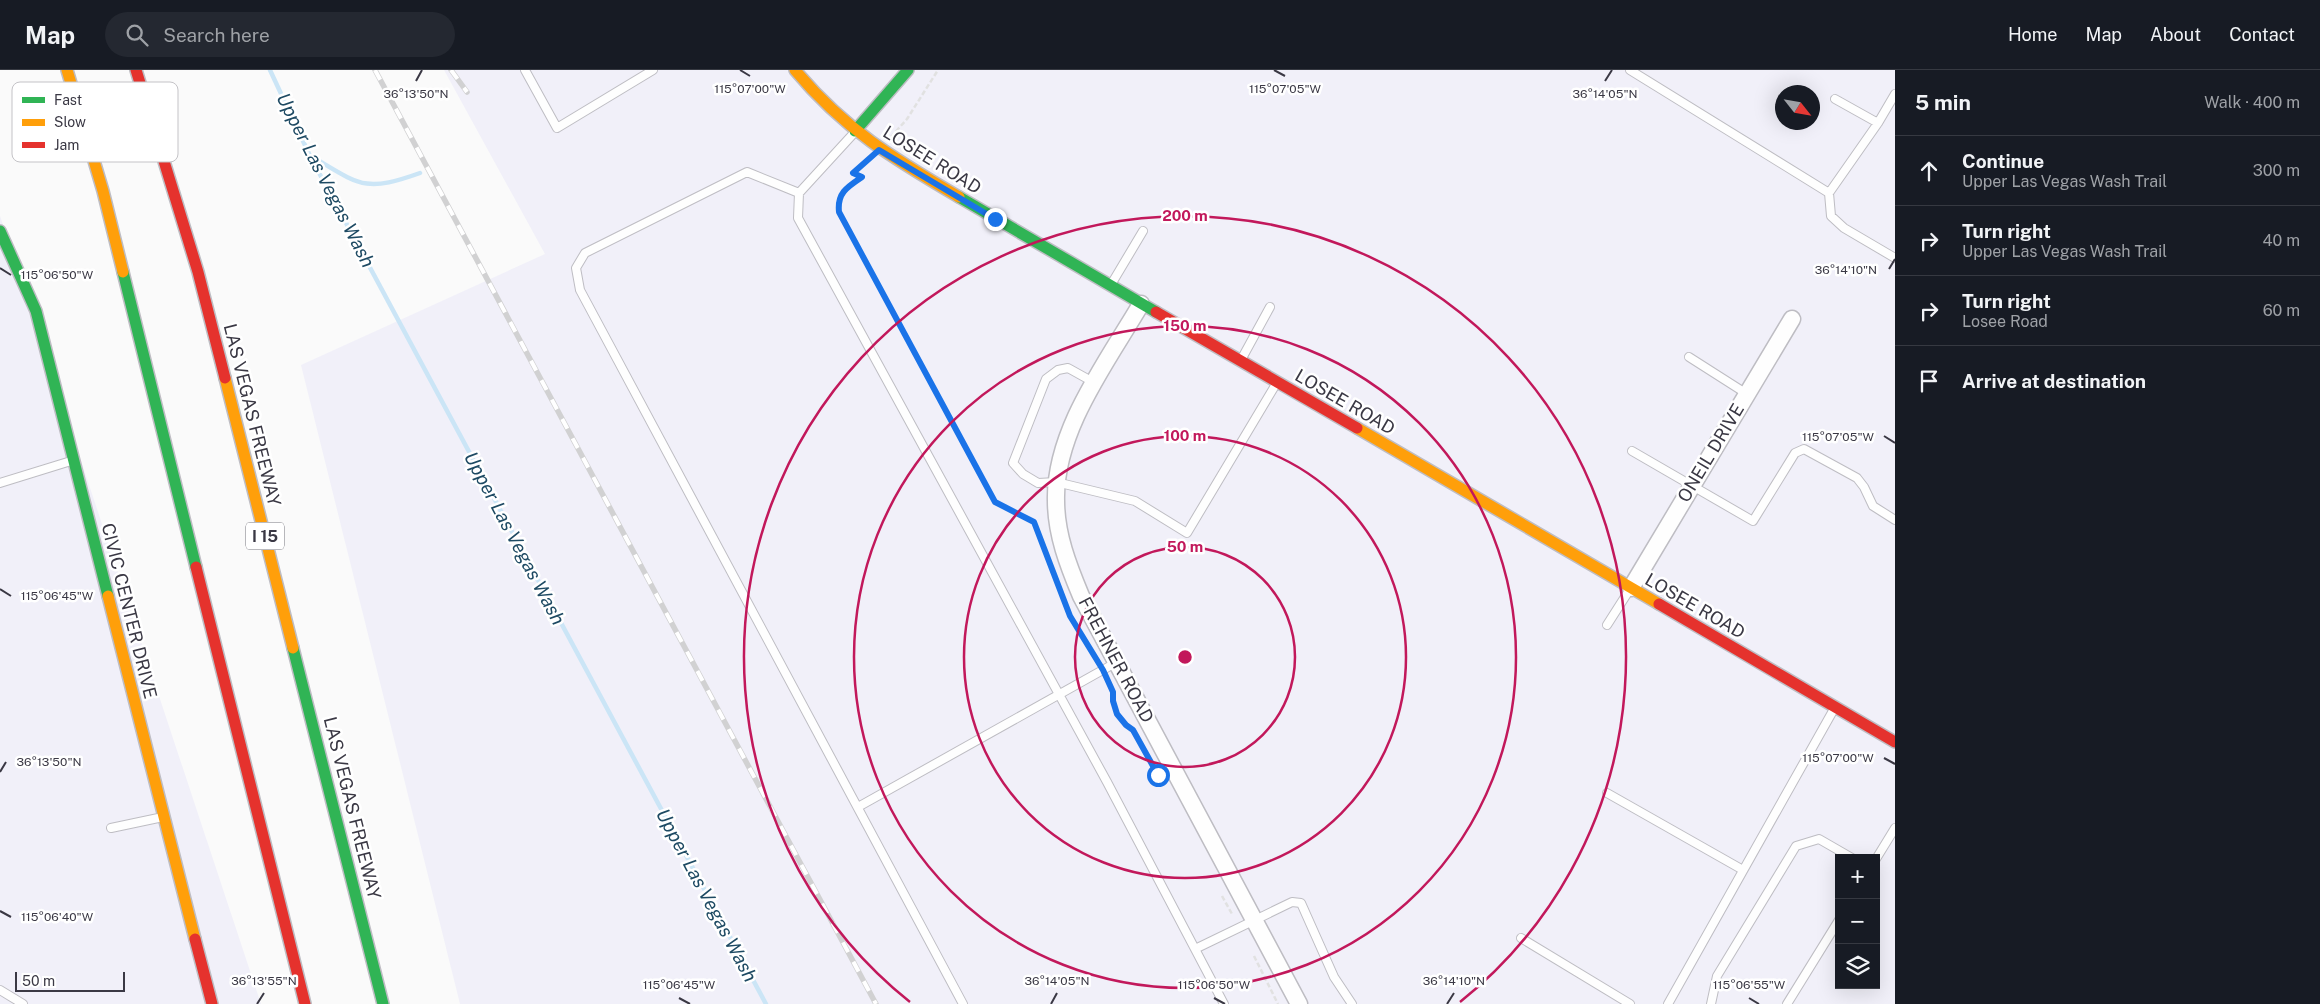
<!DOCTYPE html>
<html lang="en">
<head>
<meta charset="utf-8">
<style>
	:root { --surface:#171b24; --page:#242831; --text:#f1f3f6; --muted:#9ea1a6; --line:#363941 }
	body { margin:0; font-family:"Public Sans",sans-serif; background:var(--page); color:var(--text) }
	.controls { position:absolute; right:15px; bottom:15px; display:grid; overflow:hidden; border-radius:0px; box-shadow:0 5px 20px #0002 }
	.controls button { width:45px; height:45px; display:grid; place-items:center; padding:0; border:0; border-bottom:1px solid var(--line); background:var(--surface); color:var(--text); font:25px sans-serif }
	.compass { position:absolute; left:1775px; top:15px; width:45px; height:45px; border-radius:50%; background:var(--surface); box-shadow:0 5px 20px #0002; rotate:121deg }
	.scale { position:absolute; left:15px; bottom:12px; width:110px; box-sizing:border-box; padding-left:5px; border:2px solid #3a3844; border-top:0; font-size:14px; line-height:18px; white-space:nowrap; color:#3a3844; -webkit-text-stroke:4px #fff; paint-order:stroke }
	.stop { position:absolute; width:15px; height:15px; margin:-11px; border:4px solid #1a73e8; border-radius:50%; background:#fff }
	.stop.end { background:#1a73e8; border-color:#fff; box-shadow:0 1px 5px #0008 }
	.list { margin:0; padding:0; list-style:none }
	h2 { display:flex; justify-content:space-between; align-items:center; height:65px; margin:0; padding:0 20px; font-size:21px }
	h2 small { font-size:16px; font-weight:400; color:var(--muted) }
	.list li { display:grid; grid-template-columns:32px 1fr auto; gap:15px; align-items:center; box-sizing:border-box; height:70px; padding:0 20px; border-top:1px solid var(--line) }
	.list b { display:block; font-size:19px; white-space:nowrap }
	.list p { margin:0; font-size:16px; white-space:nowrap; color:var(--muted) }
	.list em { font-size:16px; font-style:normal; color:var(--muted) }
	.icon { flex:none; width:28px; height:28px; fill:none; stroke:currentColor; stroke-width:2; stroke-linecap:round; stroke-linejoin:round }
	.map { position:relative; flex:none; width:1895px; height:934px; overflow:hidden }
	header { display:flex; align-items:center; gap:30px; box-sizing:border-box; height:70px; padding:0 25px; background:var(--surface); border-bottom:1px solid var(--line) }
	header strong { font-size:24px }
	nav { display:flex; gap:28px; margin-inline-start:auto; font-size:18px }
	.search { width:350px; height:45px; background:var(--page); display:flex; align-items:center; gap:12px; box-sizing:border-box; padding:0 18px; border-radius:28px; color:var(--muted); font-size:19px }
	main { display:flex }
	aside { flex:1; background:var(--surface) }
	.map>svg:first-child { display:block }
	.built { fill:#f1f0f9; fill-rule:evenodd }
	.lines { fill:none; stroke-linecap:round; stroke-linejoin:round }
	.stream { stroke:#cbe5f6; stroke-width:4.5 }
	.lane-casing { stroke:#bebdc3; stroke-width:10 }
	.street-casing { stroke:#bebdc3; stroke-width:19 }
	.fast-casing { stroke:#bebdc3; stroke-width:14 }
	.slow-casing { stroke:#bebdc3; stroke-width:14 }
	.jam-casing { stroke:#bebdc3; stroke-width:14 }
	.path { stroke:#e1e1e1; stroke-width:2.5; stroke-dasharray:5 2.5; stroke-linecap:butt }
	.lane { stroke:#fefefe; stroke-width:8 }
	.street { stroke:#fefefe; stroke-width:16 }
	.fast { stroke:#30b455; stroke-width:11 }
	.slow { stroke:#ff9f0a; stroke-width:11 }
	.jam { stroke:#e5322d; stroke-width:11 }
	.rail-casing { stroke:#d1d1d2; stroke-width:5.5 }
	.rail { stroke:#fff; stroke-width:4; stroke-dasharray:11; stroke-linecap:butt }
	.route { stroke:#1a73e8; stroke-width:6 }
	.ticks { fill:none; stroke:#3a3844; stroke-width:2 }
	.ring { fill:none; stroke:#c2185b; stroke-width:2.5 }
	.labels { text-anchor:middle; stroke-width:5; stroke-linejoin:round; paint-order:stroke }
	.shield { fill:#fff; stroke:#75747c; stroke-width:1 }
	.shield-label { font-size:16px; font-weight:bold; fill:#3a3844 }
	.street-label { font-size:18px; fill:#3a3844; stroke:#fff }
	.water-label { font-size:19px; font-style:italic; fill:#1e4a63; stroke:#fff }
	.key { fill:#fff; stroke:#c4c3c7; stroke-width:1 }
	.key-label { font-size:14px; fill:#3a3844 }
	.ticks-label { font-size:12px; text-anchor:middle; fill:#3a3844; stroke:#fff; stroke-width:5; stroke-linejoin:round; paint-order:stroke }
	.centre { fill:#c2185b; stroke:#fff; stroke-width:2.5 }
	.ring-label { font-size:15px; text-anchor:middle; font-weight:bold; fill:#c2185b; stroke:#fff; stroke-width:5; stroke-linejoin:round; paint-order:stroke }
</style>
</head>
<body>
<header>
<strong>Map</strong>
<div class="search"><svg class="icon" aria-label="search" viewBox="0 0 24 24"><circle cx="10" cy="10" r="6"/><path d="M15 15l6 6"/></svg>Search here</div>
<nav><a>Home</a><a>Map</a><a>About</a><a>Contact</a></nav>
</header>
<main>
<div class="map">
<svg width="1895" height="934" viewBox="0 0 1895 934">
	<rect width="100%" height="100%" fill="#fafafa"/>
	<!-- built -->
	<path class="built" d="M444,0H1895V934H460L301,295L545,184ZM1782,22H1812V52H1782ZM1839,788H1876V915H1839Z
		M0,146L261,934H0Z"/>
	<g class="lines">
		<!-- stream -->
		<path class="stream" d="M270,0L310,86L766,934
			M311,86C360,115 364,123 420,103"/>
		<!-- lane casing -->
		<g class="lane-casing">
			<path id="lane" d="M525,0L557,58L653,0
				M1630,0L1829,123
				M1895,24L1878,53L1829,123L1831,146L1844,158L1895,188
				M1835,29L1878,53
				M854,63L799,123L798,148L1107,712L1224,934
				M799,123L747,102L585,183L576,198L580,220L963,934
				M1112,213L1143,161
				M1689,287L1747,324
				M1241,290L1270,237
				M1095,313L1068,298L1058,300L1046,309L1013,393L1023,404L1038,413L1056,412L1135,431L1187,463L1276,314
				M1632,381L1753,451L1795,383L1804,379L1857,408L1864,417L1873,436L1895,450
				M0,413L71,391
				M1607,555L1630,519
				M1607,723L1743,800
				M858,737L1117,592
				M111,758L163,747
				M1876,789L1895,758
				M1521,868L1630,934
				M1195,879L1292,832L1301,833L1334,907L1352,934
				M0,920L23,934
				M1668,934L1834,639
				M1711,934L1717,906L1796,776L1819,769L1852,788
				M1787,934L1839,850"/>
		</g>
		<!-- street casing -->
		<g class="street-casing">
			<path id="street" d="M1141,234C1107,292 1054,361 1056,431C1056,464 1068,495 1081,526L1299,934
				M1631,518L1792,249"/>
		</g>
		<!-- fast casing -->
		<g class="fast-casing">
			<path id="fast" d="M855,61L908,0
				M959,127L1156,242
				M0,161L36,241L108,526
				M123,202L196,497
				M293,578L383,934"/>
		</g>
		<!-- slow casing -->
		<g class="slow-casing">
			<path id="slow" d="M67,0L103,121L123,202
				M795,0C844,59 894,89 959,127
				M225,308L293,578
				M1357,358L1659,534
				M108,526L195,869"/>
		</g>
		<!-- jam casing -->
		<g class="jam-casing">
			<path id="jam" d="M136,0L198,202L225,308
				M1156,242L1357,358
				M196,497L305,934
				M1659,534L1895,672
				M195,869L212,934"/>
		</g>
		<!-- path -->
		<path class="path" d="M891,67L907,49L938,0
			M866,92L853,103L861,107C847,117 837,123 839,142L995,432L1034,452L1070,546L1091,581
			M1110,617L1117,643L1126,655L1133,660L1156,703
			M1222,826L1232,844
			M1254,886L1278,934"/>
		<!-- lane -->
		<use href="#lane" class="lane"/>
		<!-- street -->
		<use href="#street" class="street"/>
		<!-- fast -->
		<use href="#fast" class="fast"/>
		<!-- slow -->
		<use href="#slow" class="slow"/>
		<!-- jam -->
		<use href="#jam" class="jam"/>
		<!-- rail casing -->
		<g class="rail-casing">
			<path id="rail" d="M375,0L876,934
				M451,0L467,22"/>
		</g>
		<!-- rail -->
		<use href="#rail" class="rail"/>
	</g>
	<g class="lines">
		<!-- route -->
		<path class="route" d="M995,149L879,80L853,103L862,107C847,117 837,123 839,142L995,432L1034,452L1070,546L1103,600L1113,622V631L1117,644L1126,655L1133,660L1158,705"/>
	</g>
	<!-- ticks -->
	<path class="ticks" d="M740,0L750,6M1274,0L1285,6M416,11L422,0M1605,11L1612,0M0,198L11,205M1889,199L1895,189M1884,366L1895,373M0,519L11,526M1884,688L1895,694M0,702L6,692M0,841L11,847M679,928L690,934M1214,928L1225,934M1749,928L1759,934M257,934L264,923M1051,934L1057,923M1447,934L1454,923"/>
	<!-- distance rings -->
	<g class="ring">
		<circle cx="1185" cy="587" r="110"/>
		<circle cx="1185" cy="587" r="221"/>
		<circle cx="1185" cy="587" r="331"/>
		<path d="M910 932A441 441 0 1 1 1460 932"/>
	</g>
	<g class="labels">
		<!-- shield labels -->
		<rect class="shield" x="246" y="452.5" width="38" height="27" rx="4"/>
		<g class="shield-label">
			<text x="265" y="472">I 15</text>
		</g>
		<!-- street labels -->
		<g class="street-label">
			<text transform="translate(932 90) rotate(32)" y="6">LOSEE ROAD</text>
			<text transform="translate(1345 332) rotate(30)" y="6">LOSEE ROAD</text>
			<text transform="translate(252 345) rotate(76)" y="6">LAS VEGAS FREEWAY</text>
			<text transform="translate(1711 383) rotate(-59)" y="6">ONEIL DRIVE</text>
			<text transform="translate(1695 536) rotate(30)" y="6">LOSEE ROAD</text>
			<text transform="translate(129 541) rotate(76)" y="6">CIVIC CENTER DRIVE</text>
			<text transform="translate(1116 590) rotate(62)" y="6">FREHNER ROAD</text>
			<text transform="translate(352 738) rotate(76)" y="6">LAS VEGAS FREEWAY</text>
		</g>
		<!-- water labels -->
		<g class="water-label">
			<text transform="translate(326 110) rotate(63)" y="7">Upper Las Vegas Wash</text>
			<text transform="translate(515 468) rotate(62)" y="7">Upper Las Vegas Wash</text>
			<text transform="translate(707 825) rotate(62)" y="7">Upper Las Vegas Wash</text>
		</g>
	</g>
	<!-- legend -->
	<rect x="12" y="12" width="166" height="80" rx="8" class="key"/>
	<rect x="22" y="27" width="23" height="6" fill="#30b455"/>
	<rect x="22" y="49" width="23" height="7" fill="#ff9f0a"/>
	<rect x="22" y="72" width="23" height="6" fill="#e5322d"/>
	<g class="key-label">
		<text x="54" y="35">Fast</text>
		<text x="54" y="57">Slow</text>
		<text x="54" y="80">Jam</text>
	</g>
	<g class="ticks-label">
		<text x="750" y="23">115°07'00"W</text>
		<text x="1285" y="23">115°07'05"W</text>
		<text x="416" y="28">36°13'50"N</text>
		<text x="1605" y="28">36°14'05"N</text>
		<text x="1846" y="204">36°14'10"N</text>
		<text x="57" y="209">115°06'50"W</text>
		<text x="1838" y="371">115°07'05"W</text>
		<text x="57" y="530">115°06'45"W</text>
		<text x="1838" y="692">115°07'00"W</text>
		<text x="49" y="696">36°13'50"N</text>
		<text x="57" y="851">115°06'40"W</text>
		<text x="264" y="915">36°13'55"N</text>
		<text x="1057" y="915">36°14'05"N</text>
		<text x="1454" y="915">36°14'10"N</text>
		<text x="679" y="919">115°06'45"W</text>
		<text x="1214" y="919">115°06'50"W</text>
		<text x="1749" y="919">115°06'55"W</text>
	</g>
	<circle cx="1185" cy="587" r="8" class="centre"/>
	<g class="ring-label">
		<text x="1185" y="151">200 m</text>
		<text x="1185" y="261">150 m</text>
		<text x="1185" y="371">100 m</text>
		<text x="1185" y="482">50 m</text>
	</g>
</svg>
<div class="controls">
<button>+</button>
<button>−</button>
<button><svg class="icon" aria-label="layers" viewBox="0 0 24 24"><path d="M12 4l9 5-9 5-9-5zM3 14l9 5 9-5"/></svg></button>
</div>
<svg class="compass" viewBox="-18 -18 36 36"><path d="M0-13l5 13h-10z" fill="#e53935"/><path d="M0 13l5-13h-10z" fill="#9ea1a6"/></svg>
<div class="scale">50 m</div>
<div class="stop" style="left:1158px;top:705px"></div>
<div class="stop end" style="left:995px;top:149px"></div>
</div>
<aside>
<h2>5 min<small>Walk · 400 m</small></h2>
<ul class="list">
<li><svg class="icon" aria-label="ahead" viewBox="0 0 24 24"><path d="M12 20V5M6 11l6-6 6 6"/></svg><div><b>Continue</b><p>Upper Las Vegas Wash Trail</p></div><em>300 m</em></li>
<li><svg class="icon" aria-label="right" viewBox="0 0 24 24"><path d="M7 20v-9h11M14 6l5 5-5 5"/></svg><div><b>Turn right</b><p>Upper Las Vegas Wash Trail</p></div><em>40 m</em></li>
<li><svg class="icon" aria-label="right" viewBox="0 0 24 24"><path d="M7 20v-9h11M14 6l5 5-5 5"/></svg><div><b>Turn right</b><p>Losee Road</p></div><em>60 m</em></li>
<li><svg class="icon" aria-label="arrive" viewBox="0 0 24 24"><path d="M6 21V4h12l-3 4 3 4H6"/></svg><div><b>Arrive at destination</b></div></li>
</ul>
</aside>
</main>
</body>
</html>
